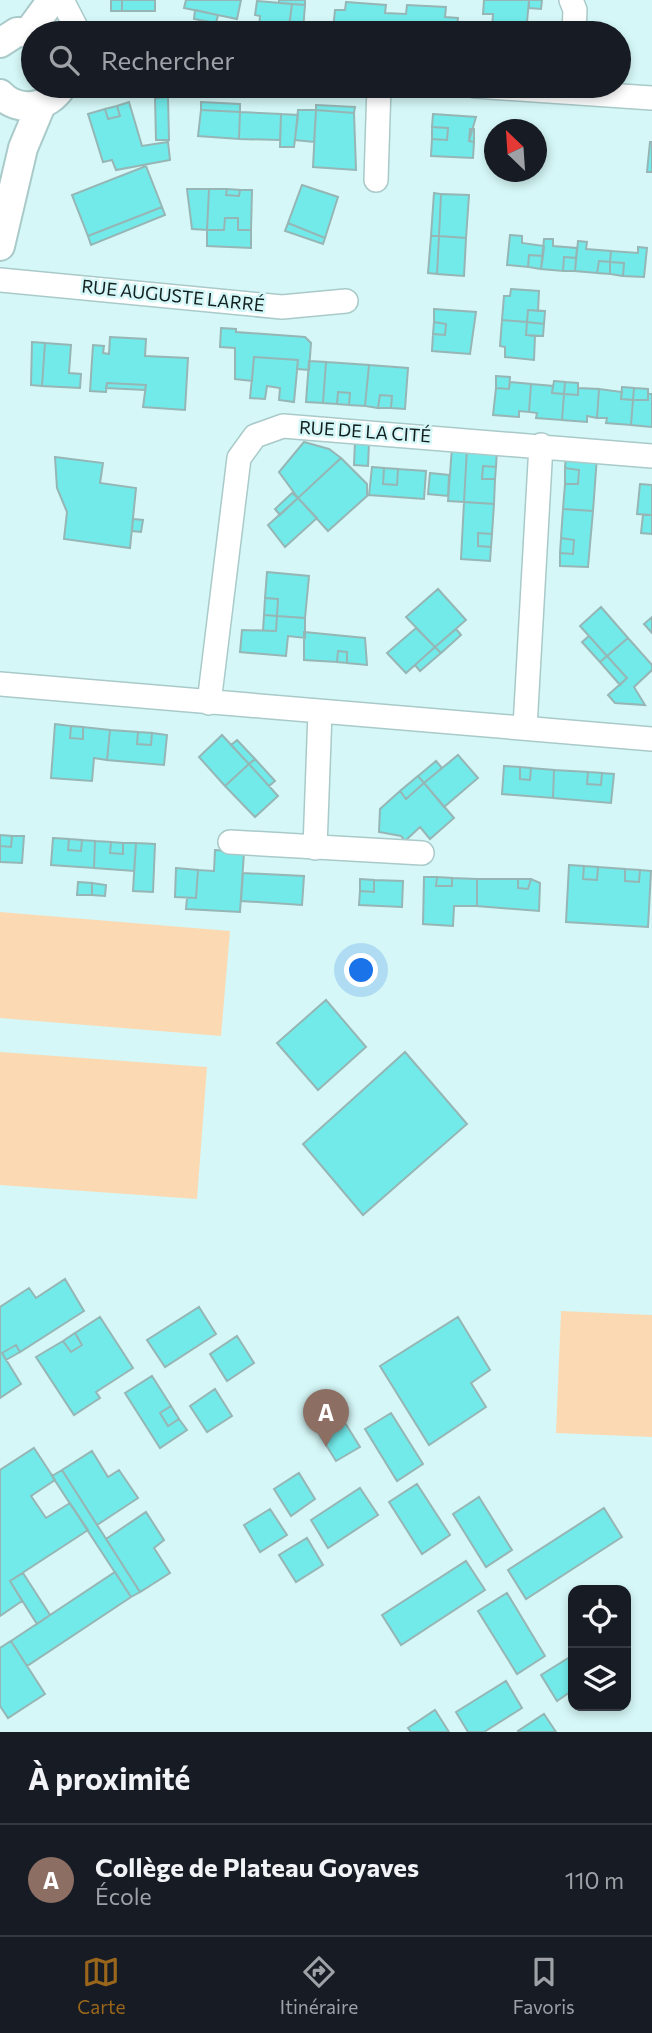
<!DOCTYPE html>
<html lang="fr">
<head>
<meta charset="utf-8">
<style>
	:root { --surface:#171b24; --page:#20242c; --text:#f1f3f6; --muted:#9ea1a6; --line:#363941; --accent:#99661b }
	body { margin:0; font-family:Commissioner,sans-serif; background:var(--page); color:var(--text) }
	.controls { position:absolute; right:21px; bottom:21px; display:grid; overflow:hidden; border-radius:14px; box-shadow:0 4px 10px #0003 }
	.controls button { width:63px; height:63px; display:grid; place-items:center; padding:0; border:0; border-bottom:2px solid var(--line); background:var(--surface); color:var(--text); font:35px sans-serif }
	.compass { position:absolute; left:484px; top:119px; width:63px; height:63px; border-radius:50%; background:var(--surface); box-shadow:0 4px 10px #0003; rotate:335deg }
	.you { position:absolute; left:362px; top:971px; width:24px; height:24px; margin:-18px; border:5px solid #fff; border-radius:50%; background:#1a73e8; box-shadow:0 0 0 10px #1a73e833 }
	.badge { display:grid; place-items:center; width:46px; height:46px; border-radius:50%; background:var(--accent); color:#fff; font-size:23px; font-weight:700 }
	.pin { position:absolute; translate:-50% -58px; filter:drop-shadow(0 2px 4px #0008) }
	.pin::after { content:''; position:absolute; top:37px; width:24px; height:21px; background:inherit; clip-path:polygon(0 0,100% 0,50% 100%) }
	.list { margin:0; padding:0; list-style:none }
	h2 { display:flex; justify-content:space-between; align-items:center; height:91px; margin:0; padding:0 28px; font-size:30px }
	h2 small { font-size:23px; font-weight:400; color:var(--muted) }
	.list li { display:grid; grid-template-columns:46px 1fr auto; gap:21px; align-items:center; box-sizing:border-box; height:112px; padding:0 28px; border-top:2px solid var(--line) }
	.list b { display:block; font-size:26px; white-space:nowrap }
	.list p { margin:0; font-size:23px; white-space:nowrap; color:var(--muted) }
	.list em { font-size:23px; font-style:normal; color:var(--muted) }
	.icon { flex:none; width:38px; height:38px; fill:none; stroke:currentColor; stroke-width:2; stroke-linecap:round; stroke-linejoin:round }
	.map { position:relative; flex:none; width:652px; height:1732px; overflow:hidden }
	.search { position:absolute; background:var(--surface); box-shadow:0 4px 10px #0003; left:21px; right:21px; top:21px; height:77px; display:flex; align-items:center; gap:18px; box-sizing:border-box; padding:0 24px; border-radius:38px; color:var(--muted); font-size:26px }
	.sheet { height:203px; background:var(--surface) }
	nav { display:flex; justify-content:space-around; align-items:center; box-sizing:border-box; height:98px; border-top:2px solid var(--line); background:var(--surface); font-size:19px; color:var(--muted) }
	nav a { display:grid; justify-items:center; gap:4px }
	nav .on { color:var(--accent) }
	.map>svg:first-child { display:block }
	.pitch { fill:#fbdab3 }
	.building { fill:#73eaea; stroke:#95b6b5; stroke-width:2 }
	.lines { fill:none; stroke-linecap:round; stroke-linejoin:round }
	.minor-casing { stroke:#a9cac9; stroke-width:26 }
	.tertiary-casing { stroke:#a9cac9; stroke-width:32 }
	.minor { stroke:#fff; stroke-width:23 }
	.tertiary { stroke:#fff; stroke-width:28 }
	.labels { text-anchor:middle; stroke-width:5; stroke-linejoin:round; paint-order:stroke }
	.street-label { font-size:18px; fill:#132020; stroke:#d5f7f7 }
</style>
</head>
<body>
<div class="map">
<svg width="652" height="1732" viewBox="0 0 652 1732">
	<rect width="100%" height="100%" fill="#d5f7f7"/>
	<!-- pitch -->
	<path class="pitch" d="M0,912L230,931L221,1036L0,1018Z
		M0,1052L207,1067L197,1199L0,1185Z
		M561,1311L652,1315V1437L556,1433Z"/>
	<!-- building -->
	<path class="building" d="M111,0H122V11H111Z
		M122,0H155V11H122Z
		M186,0H241L237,19L184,8Z
		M279,0H305V5L279,3Z
		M484,0H529L526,33H487L488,28L492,29L493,14H483Z
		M529,0H542L541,9L529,8Z
		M257,1L292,4L288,33H267L268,27H259L260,16L255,15Z
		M346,2L386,5L385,13L406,14L407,5L446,7L445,17L458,18L456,33L333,30L335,10H345Z
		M292,4L305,5L303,30L289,28Z
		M195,10L218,15L216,23L194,19Z
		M527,22L539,24L538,33H526Z
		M333,30L357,31L333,33Z
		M168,97L169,140H156L155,98Z
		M129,102L142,146L168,142L170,160L116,170L112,160L103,162L88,114L105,109L108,119L120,116L117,106Z
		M201,102L240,104V112L201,110Z
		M316,105L355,107L354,113L316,110Z
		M117,106L120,116L108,119L105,109Z
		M201,110L240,112L239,139L198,136Z
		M298,110H316L314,142L295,140Z
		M316,110L354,113L356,170L313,167Z
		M240,112L281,114L280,140L239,139Z
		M281,114L298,115L294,147H280Z
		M433,114L476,117L469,141L474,142L473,158L431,156L432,139L447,140L448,128L432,127Z
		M432,127L448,128L447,140L432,139Z
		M470,129H474V142L469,141Z
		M650,142H652V172H647Z
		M146,166L162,207L88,236L72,195Z
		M302,185L338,197L325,238L288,223Z
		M187,189H209L207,230L192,229Z
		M209,189H227L226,195L239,196L240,190H252L251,230H238V218H225L224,230H207Z
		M227,189L240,190L239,196L226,195Z
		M434,193L441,194L439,236H431Z
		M441,194L469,195L466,238L439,236Z
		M162,207L165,215L91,245L88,236Z
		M225,218H238V230H251V248L207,246V230H224Z
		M288,223L325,238L323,244L285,231Z
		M510,235L522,236V243L544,246L543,256L529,255L528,267L507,265Z
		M431,236H439L437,274L428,273Z
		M439,236L466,238L464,276L437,274Z
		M544,239H553V246L577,248L576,258L564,257L563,271L541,269Z
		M578,241L587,242L586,249L611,251L610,262L599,261L597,273L575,271Z
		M638,247L647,248L644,277L623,276L624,263L610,262L611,251L638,253Z
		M529,255L543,256L541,269L528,267Z
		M564,257L576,258L575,271H563Z
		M599,261L610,262V274L597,273Z
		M610,262L624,263L623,276L610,274Z
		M511,289L539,291L538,311L528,310L527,322L502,320L504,296H510Z
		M434,309L476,312L470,354L432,351L433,334L445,335L446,324L434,322Z
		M528,310L545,311L544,324L527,322Z
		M502,320L527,322L526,335L535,336L534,360L505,357V347L500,346Z
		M434,322L446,324L445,335L433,334Z
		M527,322L544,324L543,336L526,335Z
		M221,328L236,329V332L305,337L311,343L309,370L297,369L298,360L254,357L252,381L235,379V348L220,347Z
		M110,337L146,339L145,356L188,358L185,410L143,407L146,385L107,383L106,392L90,391L93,345L104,346L103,353L109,354Z
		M32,342L45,343L42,386L31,385Z
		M45,343L71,345L69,373L81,374L80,388L42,386Z
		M254,357L298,360L294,402L279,400L280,388L267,386L265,399L250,398Z
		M309,361L326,362L323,403L306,402Z
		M326,362L369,365L365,406L349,405L350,393L338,392L337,404L323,403Z
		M369,365L408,368L405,409L391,408L392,396L380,395L378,408L365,406Z
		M496,376L510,377L509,389L496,388Z
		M554,381L565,382L564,394L552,393Z
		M510,382L531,384L529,412L519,411V417L493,415L496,388L509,389Z
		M565,382L578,383V395L564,394Z
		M107,383L146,385L145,390L106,388Z
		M531,384L553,386L552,393L564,394L562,420L536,418L537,413L529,412Z
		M622,387L634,388L633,400L621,399Z
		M578,388L599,389L597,418L587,416V422L562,420L564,394L578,395Z
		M634,388L648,389V400H633Z
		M599,389L622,392L621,399L633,400L631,425L606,423L607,418H597Z
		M338,392L350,393L349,405L337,404Z
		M648,394H652V427L631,425L633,400H648Z
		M380,395L392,396L391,408H378Z
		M355,441L369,442L368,466L354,465Z
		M304,442L329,449L341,458L298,498L279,472Z
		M452,447L467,448L464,502L448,501Z
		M467,448L497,450L496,467L483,466L482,479H495L494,504L464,502Z
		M566,455L597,456L593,511L563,509L565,484H578L579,470L565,468Z
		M55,457L103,463L100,483L136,488L130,548L64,539L67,512L57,488Z
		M341,458L367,484V496L328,531L298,498Z
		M483,466L496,467L495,479H482Z
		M372,467L384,468L383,484L397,485L398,469L426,471L424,499L369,495Z
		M384,468L398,469L397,485L383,484Z
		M565,468L579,470L578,484H565Z
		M430,473L449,475L448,496L428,494Z
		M640,484L652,485V515L637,514Z
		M292,493L298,498L280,515L275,509Z
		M298,498L317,518L285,547L268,525Z
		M464,502L494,504L492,534L478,533V546L491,547L490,561L461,559Z
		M563,509L593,511L588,567L560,566V553L573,554L574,540L561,538Z
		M643,515H652V534L641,533Z
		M133,519L143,520L141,532L132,531Z
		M478,533L492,534L491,547L478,546Z
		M561,538L574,540L573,554L560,553Z
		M267,572L309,576L305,618L277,616L278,599L265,598Z
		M438,589L466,620L435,647L406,617Z
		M265,598L278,599L277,616L264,615Z
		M601,607L628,638L607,656L580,626Z
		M264,615L277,616L276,631H263Z
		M277,616L305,618V638L288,636L286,656L240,652L242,630L276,631Z
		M652,617V633L644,624Z
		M416,628L435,647L406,673L387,653Z
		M456,629L461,635L441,653L435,647Z
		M304,632L365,638L367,665L347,663V652L338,651L337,662L304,660Z
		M589,636L607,656L600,662L582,642Z
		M628,638L652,665V670L634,687L645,705L615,703L608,695L627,678L607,656Z
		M435,647L441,653L420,671L415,665Z
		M338,651L347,652V663L337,662Z
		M607,656L627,678L620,685L600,662Z
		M55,724L71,726L70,738L83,739V727L110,730L107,760L94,758L92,781L51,778Z
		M71,726L83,727V739L70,738Z
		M110,730L138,732L137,744L151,745L152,733L167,735L164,765L107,760Z
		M138,732L152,733L151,745L137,744Z
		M222,735L249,764L225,786L199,757Z
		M237,740L255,759L249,764L231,745Z
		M458,755L478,778L444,807L424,783Z
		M255,759L275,781L269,786L249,764Z
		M436,761L442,768L424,783L418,776Z
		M249,764L278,796L255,817L225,786Z
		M504,766L520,767V779L530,780L531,768L554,770L553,798L502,794Z
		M520,767L531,768L530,780L520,779Z
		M554,770L588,772L587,784L601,785L602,773L614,774L611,803L553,798Z
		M588,772L602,773L601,785L587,784Z
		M418,776L424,783L406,799L400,791Z
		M424,783L454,818L430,839L420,827L405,841L401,836L379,832L380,809L400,791L406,799Z
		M0,835L12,836L11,847L0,846Z
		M12,836H24L22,863L0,862V846L11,847Z
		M53,838L69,839L68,850L81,851L82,840L95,841L94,868L51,865Z
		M69,839L82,840L81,851L68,850Z
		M95,841L111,842L110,853L123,854V843H136L134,871L94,868Z
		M111,842L123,843V854L110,853Z
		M136,843L155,844L153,892L133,891Z
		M215,850L244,852L240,912L186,909L187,898H196L198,870L214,871Z
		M569,865L584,866L583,879L597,880L598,867L625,869V881L639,882L640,870L651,871L648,927L566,922Z
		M584,866L598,867L597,880L583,879Z
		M176,868L198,870L196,898L175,897Z
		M625,869L640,870L639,882L625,881Z
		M243,873L304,876L302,905L241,901Z
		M424,877H437L436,886H452V878L477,879V906H454L453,926L423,924Z
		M437,877L452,878V886H436Z
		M360,879L374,880V892L360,891Z
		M477,879H518V888L528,889L531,879L540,883L539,911L477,906Z
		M518,879H531L528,889L518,888Z
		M374,880L403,881L402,907L359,905L360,891L374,892Z
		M78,882L92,883V895H77Z
		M92,883L106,885L105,896L92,895Z
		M326,1000L366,1047L318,1090L277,1043Z
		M405,1052L467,1124L363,1215L303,1144Z
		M65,1279L84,1311L20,1352L16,1345L2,1353L21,1384L0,1398V1307L29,1288L36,1298Z
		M199,1307L216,1334L165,1367L147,1340Z
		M100,1317L133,1368L96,1392L100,1398L74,1415L36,1357L63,1341L71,1352L82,1345L75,1333Z
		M458,1317L490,1370L471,1383L486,1407L429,1445L380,1366Z
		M75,1333L82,1345L71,1352L63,1341Z
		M237,1336L254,1363L227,1381L210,1354Z
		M16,1345L20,1352L6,1360L2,1353Z
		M152,1376L171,1406L160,1413L168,1426L179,1419L187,1430L160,1448L125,1393Z
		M215,1389L232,1416L207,1432L190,1406Z
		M171,1406L179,1419L168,1426L160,1413Z
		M391,1413L423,1464L397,1481L365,1429Z
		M342,1418L360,1447L336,1461L318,1432Z
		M34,1448L55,1480L31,1496L46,1518L70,1503L88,1530L10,1581L22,1601L0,1616V1470Z
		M92,1451L108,1477L119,1470L138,1498L97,1525L62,1470Z
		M62,1470L140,1592L131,1597L52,1476Z
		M299,1473L315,1499L291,1516L274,1489Z
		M417,1484L450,1535L422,1554L389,1502Z
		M360,1488L378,1515L328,1548L311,1520Z
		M479,1497L512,1550L486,1567L453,1514Z
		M604,1508L622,1537L526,1599L508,1570Z
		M270,1509L287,1535L260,1552L244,1525Z
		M146,1512L164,1540L154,1548L170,1573L140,1592L106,1539Z
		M307,1538L323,1565L296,1582L279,1555Z
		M466,1561L485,1590L401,1645L382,1615Z
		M115,1572L131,1597L27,1666L11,1641Z
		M23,1573L50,1615L37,1624L10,1581Z
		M507,1593L545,1656L517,1674L478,1611Z
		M11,1641L45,1694L8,1718L0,1706V1648Z
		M573,1655V1690L557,1701L541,1675Z
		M506,1681L522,1708L484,1732H468L456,1712Z
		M435,1710L449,1732H411L408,1728Z
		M544,1714L556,1732H519L518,1731Z"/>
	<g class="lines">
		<!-- minor casing -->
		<g class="minor-casing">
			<path id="minor" d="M571,0L575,10L574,33
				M63,2L79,33
				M475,86L652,98
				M376,180L379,86
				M0,280L282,307L346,301
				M0,684L652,739
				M209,703L239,458L255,436L283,426L652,456
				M525,727L541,445
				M230,842L422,853
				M315,848L320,712"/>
		</g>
		<!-- tertiary casing -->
		<g class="tertiary-casing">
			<path id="tertiary" d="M30,30L52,0
				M0,43L17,32L42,33
				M0,94C19,114 49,108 62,86
				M0,246L23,148L41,105"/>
		</g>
		<!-- minor -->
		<use href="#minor" class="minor"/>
		<!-- tertiary -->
		<use href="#tertiary" class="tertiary"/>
	</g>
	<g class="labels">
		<!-- street labels -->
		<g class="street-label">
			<text transform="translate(173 296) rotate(6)" y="6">RUE AUGUSTE LARRÉ</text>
			<text transform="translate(365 432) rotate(4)" y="6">RUE DE LA CITÉ</text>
		</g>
	</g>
</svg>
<div class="controls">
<button><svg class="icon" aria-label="locate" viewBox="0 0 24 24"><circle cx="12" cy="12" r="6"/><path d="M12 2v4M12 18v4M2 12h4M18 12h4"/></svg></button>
<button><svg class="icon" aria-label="layers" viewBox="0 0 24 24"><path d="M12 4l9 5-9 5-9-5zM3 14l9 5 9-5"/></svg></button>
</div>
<svg class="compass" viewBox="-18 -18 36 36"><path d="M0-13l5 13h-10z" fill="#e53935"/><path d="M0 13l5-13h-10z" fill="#9ea1a6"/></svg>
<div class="you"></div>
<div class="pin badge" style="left:326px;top:1447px;background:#8d6e63">A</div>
<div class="search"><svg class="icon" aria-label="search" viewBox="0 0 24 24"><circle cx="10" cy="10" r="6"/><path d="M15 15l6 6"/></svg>Rechercher</div>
</div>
<section class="sheet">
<h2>À proximité<small></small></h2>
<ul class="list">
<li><span class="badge" style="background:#8d6e63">A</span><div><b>Collège de Plateau Goyaves</b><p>École</p></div><em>110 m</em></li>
</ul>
</section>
<nav>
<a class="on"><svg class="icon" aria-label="map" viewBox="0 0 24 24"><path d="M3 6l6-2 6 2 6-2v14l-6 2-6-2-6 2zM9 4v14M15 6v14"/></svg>Carte</a>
<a><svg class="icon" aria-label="directions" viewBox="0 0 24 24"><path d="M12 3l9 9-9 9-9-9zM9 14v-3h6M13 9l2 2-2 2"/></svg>Itinéraire</a>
<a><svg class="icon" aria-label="saved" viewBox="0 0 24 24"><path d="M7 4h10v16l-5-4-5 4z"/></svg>Favoris</a>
</nav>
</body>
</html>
